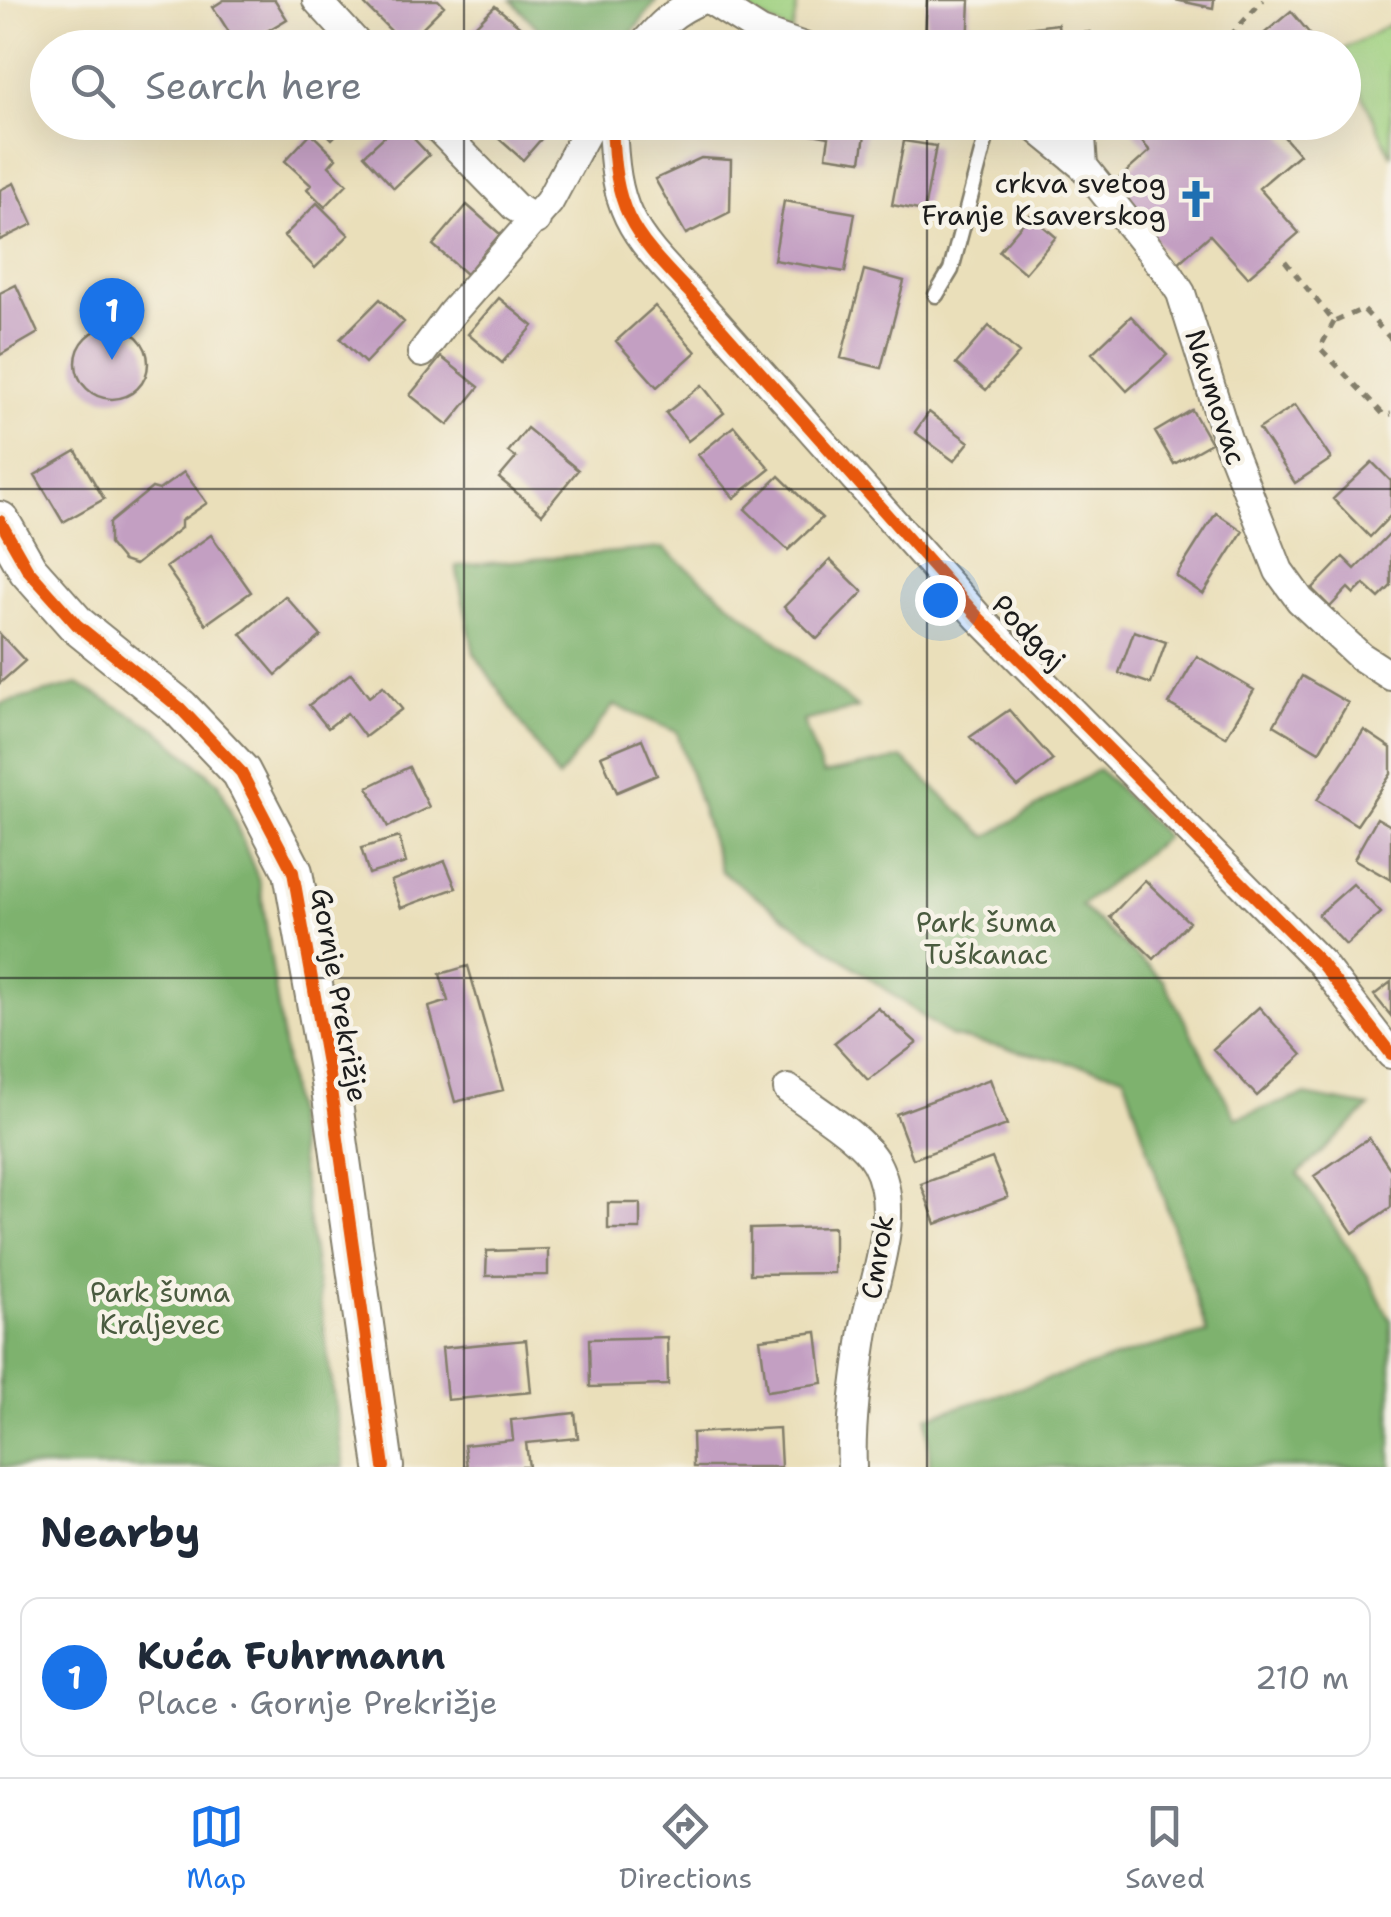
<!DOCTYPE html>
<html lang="en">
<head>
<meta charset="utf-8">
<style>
	:root { --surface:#fff; --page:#f6f6f7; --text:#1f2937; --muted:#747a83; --line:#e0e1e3; --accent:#1a73e8 }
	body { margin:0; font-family:"Shantell Sans",sans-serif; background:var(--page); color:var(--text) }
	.you { position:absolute; left:940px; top:600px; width:35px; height:35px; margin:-25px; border:8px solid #fff; border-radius:50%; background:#1a73e8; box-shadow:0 0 0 15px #1a73e833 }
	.badge { display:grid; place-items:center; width:65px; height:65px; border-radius:50%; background:var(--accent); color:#fff; font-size:32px; font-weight:700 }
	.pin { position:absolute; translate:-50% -82px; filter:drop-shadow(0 2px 5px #0008) }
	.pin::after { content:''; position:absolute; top:52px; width:35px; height:30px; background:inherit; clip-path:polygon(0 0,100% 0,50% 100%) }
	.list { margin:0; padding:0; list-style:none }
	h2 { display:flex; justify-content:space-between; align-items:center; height:130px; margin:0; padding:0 40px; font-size:42px }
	h2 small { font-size:32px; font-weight:400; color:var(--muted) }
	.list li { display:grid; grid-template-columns:65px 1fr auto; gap:30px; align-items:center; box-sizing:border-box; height:160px; margin:0 20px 20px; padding:0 20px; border:2px solid var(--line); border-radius:20px }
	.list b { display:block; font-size:38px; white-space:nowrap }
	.list p { margin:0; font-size:32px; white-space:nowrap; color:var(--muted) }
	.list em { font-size:32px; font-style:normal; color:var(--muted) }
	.icon { flex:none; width:55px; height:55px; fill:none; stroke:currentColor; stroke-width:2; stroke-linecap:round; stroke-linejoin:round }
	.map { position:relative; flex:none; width:1391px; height:1467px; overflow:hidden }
	.search { position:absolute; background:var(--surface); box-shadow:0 10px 40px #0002; left:30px; right:30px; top:30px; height:110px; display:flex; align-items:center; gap:25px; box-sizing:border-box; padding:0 35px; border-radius:55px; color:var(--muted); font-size:38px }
	.sheet { height:310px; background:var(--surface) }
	nav { display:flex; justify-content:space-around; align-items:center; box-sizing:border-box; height:140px; border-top:2px solid var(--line); background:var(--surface); font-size:28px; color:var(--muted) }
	nav a { display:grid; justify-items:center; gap:5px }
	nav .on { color:var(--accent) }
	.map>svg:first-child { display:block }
	.green { fill:#9ed07f; stroke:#5d764e; stroke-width:2.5 }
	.forest { fill:#7eb26e; stroke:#4d6745; stroke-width:2.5 }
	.building { fill:#c39fc2 }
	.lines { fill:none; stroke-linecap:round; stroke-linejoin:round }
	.lane-casing { stroke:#837e6b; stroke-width:19 }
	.street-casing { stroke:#837e6b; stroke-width:32 }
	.secondary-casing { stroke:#837e6b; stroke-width:42 }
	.path { stroke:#837e6b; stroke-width:5; stroke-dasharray:8 8; stroke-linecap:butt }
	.lane { stroke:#fff; stroke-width:14 }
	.street { stroke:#fff; stroke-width:28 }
	.secondary { stroke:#fff; stroke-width:38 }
	.cycleway-casing { stroke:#f7f3e8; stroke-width:19 }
	.cycleway { stroke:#e8590c; stroke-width:12 }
	.grid { fill:none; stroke:#1c1c1c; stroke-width:2.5; stroke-opacity:0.55 }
	.labels { text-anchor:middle; stroke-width:9; stroke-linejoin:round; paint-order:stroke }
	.poi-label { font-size:28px; fill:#1c1c1c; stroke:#f7f3e8; text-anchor:end }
	.street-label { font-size:28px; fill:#1c1c1c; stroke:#f7f3e8 }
	.park-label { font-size:28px; fill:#4a5b3f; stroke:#f7f3e8 }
</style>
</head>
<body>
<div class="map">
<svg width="1391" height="1467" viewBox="0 0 1391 1467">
	<rect width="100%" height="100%" fill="#f7f3e8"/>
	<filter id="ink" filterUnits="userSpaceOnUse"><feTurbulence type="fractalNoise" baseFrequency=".01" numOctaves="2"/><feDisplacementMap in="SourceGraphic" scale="20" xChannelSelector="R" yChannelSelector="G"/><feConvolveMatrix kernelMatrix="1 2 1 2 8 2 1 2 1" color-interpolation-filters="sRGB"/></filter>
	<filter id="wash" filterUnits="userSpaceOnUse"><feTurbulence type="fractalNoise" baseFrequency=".0048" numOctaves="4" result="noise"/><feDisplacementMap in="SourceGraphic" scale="40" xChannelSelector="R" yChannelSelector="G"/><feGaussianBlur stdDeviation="2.25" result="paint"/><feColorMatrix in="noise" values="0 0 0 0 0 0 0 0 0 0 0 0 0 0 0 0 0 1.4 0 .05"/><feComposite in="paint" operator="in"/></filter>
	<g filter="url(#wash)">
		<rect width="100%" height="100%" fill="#eadfba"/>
		<!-- green -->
		<path class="green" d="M743,0H798L792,33L752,13Z
			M1391,24V156L1344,56V49Z"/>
		<!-- forest -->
		<path class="forest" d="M511,0H657L621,47L540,48L548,39Z
			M663,548L858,708L803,721L823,774L902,758L987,837L1099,769L1166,837L1081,906L1164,981L1236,1118L1304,1095L1370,1107L1298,1174L1368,1276L1391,1321V1467H930L927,1417L1147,1348L1207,1333L1124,1075L950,1036L721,871L677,732L614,705L558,778L474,653L456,566Z
			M78,684L157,729L219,783L260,883L344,1467H0V704Z"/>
		<g id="blocks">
			<!-- building -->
			<path class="building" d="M224,0H275L287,19L239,48L213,7Z
				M369,0H438L444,6L405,45L365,5Z
				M927,0H970L968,48H924Z
				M1175,0H1214L1213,8Z
				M495,6L522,28L503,48H453Z
				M1291,11L1315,40L1306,48H1247Z
				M1058,24L1059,36L1090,32L1092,48H1028L1026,28Z
				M315,122H349L332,139Z
				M495,122H552L554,124L523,160L489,130Z
				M667,122H748L749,127L668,133Z
				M802,122H867L861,161L826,156L829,137L801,132Z
				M1135,122H1271L1299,154L1259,188L1299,233L1248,277L1210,235L1176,265L1121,202L1127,196L1115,182L1150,151L1129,127Z
				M399,123L429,155L394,188L364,155Z
				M311,133L336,158L329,166L347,184L325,207L307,189L311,185L285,161Z
				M904,141L936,146L924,211L892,205Z
				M701,158L731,160L730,212L686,234L655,179Z
				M14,183L33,224L0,240V190Z
				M784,201L855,213L845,272L774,260Z
				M317,203L349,235L315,268L284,236Z
				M467,205L500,234L466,274L433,245Z
				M1030,215L1056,237L1025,273L999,251Z
				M864,270L904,281L881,368L841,358Z
				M16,285L38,333L0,355V293Z
				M499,298L533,326L502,363L468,334Z
				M380,299L404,322L365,363L340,339Z
				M655,306L696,352L657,387L616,341Z
				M1131,316L1167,355L1127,391L1092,353Z
				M989,326L1019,353L986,390L956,364Z
				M76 363a36 36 0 1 1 72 0a36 36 0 1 1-72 0Z
				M441,357L479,387L448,425L410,395Z
				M702,385L724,413L688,441L666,413Z
				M1295,405L1331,459L1295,483L1259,429Z
				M1192,410L1211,443L1174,464L1155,432Z
				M929,412L969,442L954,461L915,432Z
				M734,426L770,469L734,498L698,455Z
				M527,428L578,470L542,514L499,478L516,458L508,452Z
				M76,451L104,499L63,522L35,475Z
				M1372,462L1391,481V515L1370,537L1333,499Z
				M184,472L207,503L181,521V528L135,565L123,561L109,544V523L152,488L159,490Z
				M779,476L822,518L788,550L745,509Z
				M1216,513L1243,531L1203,594L1176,576Z
				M1391,532V586L1379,598L1364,584L1354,594L1348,588L1330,607L1312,589L1343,557L1355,569Z
				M211,535L251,592L206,624L166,567Z
				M830,560L863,592L817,639L784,607Z
				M285,596L321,636L276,675L241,634Z
				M1134,631L1166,642L1151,684L1119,673Z
				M0,634L25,661L0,683Z
				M1197,656L1254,690L1226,737L1169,704Z
				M351,673L369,697L383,686L402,709L365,737L347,713L328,728L309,705Z
				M1302,676L1348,703L1319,752L1274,725Z
				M1009,710L1053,760L1018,787L970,737Z
				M1364,730L1391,748V774L1357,825L1317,800Z
				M642,739L657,775L617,792L601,756Z
				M409,767L429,807L388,827L368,787Z
				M1377,818L1391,826V880L1354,859Z
				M399,837L406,863L369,874L361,848Z
				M445,861L456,888L401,908L391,881Z
				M1145,880L1189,922L1154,959L1110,917Z
				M1353,884L1381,913L1346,945L1318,915Z
				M468,966L503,1090L455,1102L429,1007L448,1001L440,974Z
				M1391,982V1016L1374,995Z
				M1259,1007L1302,1055L1257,1096L1213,1049Z
				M878,1008L917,1043L868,1080L834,1043Z
				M990,1079L1007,1125L913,1159L896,1114Z
				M1369,1138L1391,1170V1207L1353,1233L1314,1176Z
				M992,1158L1008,1197L936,1224L921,1184Z
				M608,1203H640V1229H608Z
				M834,1227V1273L750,1274V1229Z
				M548,1249V1275L486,1276L487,1251Z
				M817,1332L823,1383L767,1391L760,1339Z
				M667,1337L668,1385L590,1387L589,1339Z
				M526,1340L531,1392L447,1400L442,1348Z
				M575,1413L578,1438L526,1443L529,1467H467L464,1445L513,1440L511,1420Z
				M779,1428L781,1467H693L692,1433Z"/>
		</g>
	</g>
	<g filter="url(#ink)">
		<use href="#blocks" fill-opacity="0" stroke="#837e6b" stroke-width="2.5"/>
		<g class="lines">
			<!-- lane casing -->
			<g class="lane-casing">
				<path id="lane" d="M936,295L951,270L990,122"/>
			</g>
			<!-- street casing -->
			<g class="street-casing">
				<path id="street" d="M317,0L361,48
					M710,0L761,32L807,48
					M641,48C659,26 675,10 701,0
					M432,122L515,207L536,220
					M612,122C615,211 628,229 689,292L979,618L1321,963L1391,1054
					M1029,122L1083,166L1169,274L1181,293L1227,439L1279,571L1300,600L1360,656L1391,676
					M1080,122L1083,166
					M422,353L451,314L549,202L592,122
					M788,1089C813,1108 862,1137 876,1163C904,1215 871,1283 863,1337C857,1378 850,1425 852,1467"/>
			</g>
			<!-- secondary casing -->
			<g class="secondary-casing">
				<path id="secondary" d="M0,521L28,570L77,625L180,708L241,772L293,872L329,1075L384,1467"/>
			</g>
			<!-- path -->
			<path class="path" d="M1219,48L1263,0
				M1285,261L1334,322L1363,309L1391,339
				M1334,322L1320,348L1384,415L1391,414"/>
			<!-- lane -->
			<use href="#lane" class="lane"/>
			<!-- street -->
			<use href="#street" class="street"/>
			<!-- secondary -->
			<use href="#secondary" class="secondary"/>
			<!-- cycleway casing -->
			<g class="cycleway-casing">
				<path id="cycleway" d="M612,122C615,211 628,229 689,292L979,618L1321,963L1391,1054
					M0,521L28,570L77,625L180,708L241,772L293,872L329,1075L384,1467"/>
			</g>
			<!-- cycleway -->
			<use href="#cycleway" class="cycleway"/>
		</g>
	</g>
	<!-- grid -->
	<path class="grid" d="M464,0V48M927,0V48M464,122V1467M927,122V1467M0,489H1391M0,978H1391"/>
	<!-- icons -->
	<defs>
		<g id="church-bare" transform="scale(3)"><path d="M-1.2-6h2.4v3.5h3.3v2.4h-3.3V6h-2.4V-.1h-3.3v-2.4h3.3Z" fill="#1f6fb2" stroke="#f7f3e8" stroke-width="2.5" paint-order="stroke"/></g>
	</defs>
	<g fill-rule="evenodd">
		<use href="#church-bare" x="1196" y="199"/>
	</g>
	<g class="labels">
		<!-- poi labels -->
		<g class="poi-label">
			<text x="1166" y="193">crkva svetog<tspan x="1166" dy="32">Franje Ksaverskog</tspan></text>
		</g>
		<!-- street labels -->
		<g class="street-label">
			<text transform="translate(1216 397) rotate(72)" y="10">Naumovac</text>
			<text transform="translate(1029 632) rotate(46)" y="10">Podgaj</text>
			<text transform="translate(340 995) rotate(80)" y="10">Gornje Prekrižje</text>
			<text transform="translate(877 1257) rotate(-81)" y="10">Cmrok</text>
		</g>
		<!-- park labels -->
		<g class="park-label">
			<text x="986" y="932">Park šuma<tspan x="986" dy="32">Tuškanac</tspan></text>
			<text x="160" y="1302">Park šuma<tspan x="160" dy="32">Kraljevec</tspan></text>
		</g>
	</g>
</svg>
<div class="you"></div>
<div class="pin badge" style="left:112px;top:360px">1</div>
<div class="search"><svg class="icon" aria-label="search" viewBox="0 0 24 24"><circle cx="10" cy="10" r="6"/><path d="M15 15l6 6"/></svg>Search here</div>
</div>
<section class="sheet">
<h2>Nearby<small></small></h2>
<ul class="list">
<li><span class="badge">1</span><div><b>Kuća Fuhrmann</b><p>Place · Gornje Prekrižje</p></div><em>210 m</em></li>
</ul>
</section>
<nav>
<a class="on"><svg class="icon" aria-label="map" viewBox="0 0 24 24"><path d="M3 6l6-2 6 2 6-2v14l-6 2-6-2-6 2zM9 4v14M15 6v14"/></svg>Map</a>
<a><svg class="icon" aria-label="directions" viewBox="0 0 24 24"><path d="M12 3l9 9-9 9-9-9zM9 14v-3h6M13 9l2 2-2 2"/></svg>Directions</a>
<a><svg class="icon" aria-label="saved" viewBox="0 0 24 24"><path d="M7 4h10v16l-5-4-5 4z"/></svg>Saved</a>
</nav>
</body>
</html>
